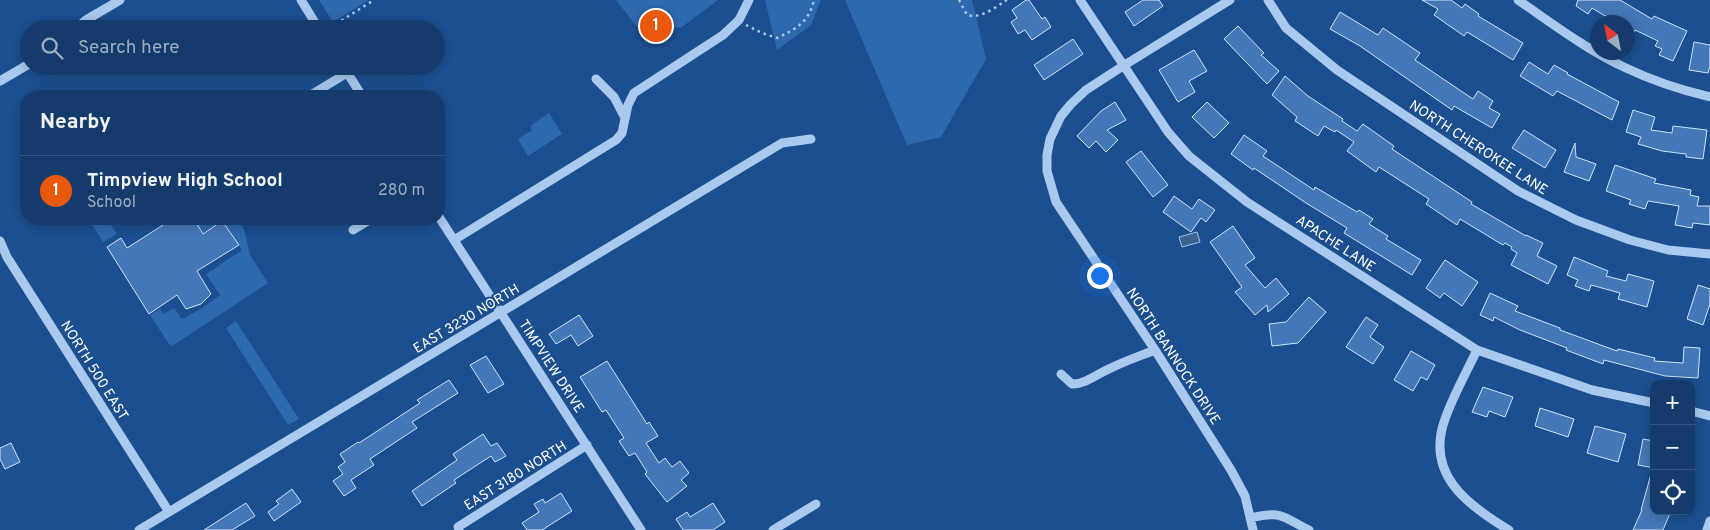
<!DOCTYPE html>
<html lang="en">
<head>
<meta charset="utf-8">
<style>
	:root { --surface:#143b6b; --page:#1d4271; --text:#f1f3f6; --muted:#9dadc1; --line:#33557e; --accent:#ea580c }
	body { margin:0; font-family:Overpass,sans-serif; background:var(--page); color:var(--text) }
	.controls { position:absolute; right:15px; bottom:15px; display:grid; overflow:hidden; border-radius:10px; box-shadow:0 2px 12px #0003 }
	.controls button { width:45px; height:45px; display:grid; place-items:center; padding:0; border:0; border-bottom:1px solid var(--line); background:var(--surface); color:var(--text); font:25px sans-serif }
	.compass { position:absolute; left:1590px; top:15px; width:45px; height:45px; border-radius:50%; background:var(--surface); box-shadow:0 2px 12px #0003; rotate:328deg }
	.you { position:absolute; left:1099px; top:275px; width:18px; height:18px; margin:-12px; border:4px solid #fff; border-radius:50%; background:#1a73e8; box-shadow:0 0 0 8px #1a73e833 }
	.badge { display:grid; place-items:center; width:32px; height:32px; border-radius:50%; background:var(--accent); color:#fff; font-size:16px; font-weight:700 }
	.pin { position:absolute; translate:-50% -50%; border:2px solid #fff; box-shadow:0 1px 5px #0006 }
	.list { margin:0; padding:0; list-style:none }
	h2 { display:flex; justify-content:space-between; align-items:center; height:65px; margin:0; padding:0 20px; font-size:21px }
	h2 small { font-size:16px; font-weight:400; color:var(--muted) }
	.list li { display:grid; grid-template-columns:32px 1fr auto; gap:15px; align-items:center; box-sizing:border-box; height:70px; padding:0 20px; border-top:1px solid var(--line) }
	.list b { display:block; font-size:19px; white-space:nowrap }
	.list p { margin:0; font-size:16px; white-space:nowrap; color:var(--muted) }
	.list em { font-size:16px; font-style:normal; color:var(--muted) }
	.icon { flex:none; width:28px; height:28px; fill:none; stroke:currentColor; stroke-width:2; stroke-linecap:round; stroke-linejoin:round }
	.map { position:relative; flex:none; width:1710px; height:530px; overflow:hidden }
	.search { position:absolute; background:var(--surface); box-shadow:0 2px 12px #0003; left:20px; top:20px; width:425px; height:55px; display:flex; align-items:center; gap:12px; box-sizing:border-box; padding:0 18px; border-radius:28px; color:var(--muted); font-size:19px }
	.panel { position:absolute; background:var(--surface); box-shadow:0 2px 12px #0003; left:20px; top:90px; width:425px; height:135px; border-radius:20px }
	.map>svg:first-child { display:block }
	.green { fill:#2e69ad }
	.water { fill:#3c6290; stroke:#9cc4f0 }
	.building { fill:#4478b7; stroke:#cfe3fa }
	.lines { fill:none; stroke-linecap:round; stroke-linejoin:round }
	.path { stroke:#a9c9ee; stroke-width:2.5; stroke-dasharray:2.5 4; stroke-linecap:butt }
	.minor { stroke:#a9c9ee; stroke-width:9 }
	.labels { text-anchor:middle; stroke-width:4; stroke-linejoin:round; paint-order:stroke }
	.street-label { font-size:14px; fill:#fff; stroke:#1b4f8f }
</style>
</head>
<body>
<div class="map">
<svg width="1710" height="530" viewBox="0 0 1710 530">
	<rect width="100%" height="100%" fill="#1b4f8f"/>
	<!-- green -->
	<path class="green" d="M319,0H369L333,22Z
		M616,0H718L682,27L651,33L637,27Z
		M765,0H821L811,25L777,50Z
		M845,0H972L986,59L941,137L907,145Z
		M549,113L562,134L528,156L518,139L532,130L530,126Z
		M94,219H107L117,234L103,242L92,224Z
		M194,219H238L244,229L250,255L268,283L172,346L169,344L150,315L160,309L163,314L174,308L182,319L201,309L220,295L206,274L242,250L222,221L203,234Z
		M236,321L299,419L288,425L226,328Z"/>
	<!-- water -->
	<path class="water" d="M1197,232L1200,242L1182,247L1179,237Z"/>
	<!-- building -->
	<path class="building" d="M1026,0H1029L1042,19L1045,17L1051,27L1032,40L1025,30L1018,34L1011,22L1017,18L1012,10Z
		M1143,0H1159L1163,6L1134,26L1125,12Z
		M1422,0H1451L1462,8L1465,4L1479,14L1478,16L1523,43L1513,60L1467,32L1464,36L1434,15L1438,9Z
		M1578,0H1620L1652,19L1654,16L1687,31L1673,61L1659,55L1662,49L1655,46L1658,41L1635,30L1628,42V22H1615L1592,8L1588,14L1576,6Z
		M1340,12L1378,35L1383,28L1420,53L1415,60L1473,99L1478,91L1493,101L1489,108L1500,114L1492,128L1454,106L1452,110L1360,46L1330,29Z
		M1238,26L1264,53L1261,55L1279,71L1267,84L1224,39Z
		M1073,39L1083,54L1044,80L1034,65Z
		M1694,42L1710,45V66L1708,73L1689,70Z
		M1194,50L1207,71L1189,81L1195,92L1178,102L1159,70Z
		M1529,62L1548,74L1554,65L1568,73L1567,74L1619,102L1612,120L1557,91L1553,96L1520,76Z
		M1285,76L1308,96L1343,119L1342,121L1357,131L1363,124L1394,146L1392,149L1472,202L1471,204L1526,236V235L1543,243L1537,256L1557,266L1548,284L1511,265L1517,253L1511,249L1512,247L1505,243L1503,245L1460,219L1457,225L1426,204L1429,199L1379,167L1376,172L1347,151L1354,142L1336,130L1335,132L1324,126L1318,136L1295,121L1297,117L1272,95Z
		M1115,102L1126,120L1107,130L1118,140L1106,152L1096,141L1089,148L1077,136L1101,111Z
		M1207,102L1229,123L1214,138L1192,117Z
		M1633,110L1655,117L1651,130L1672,133L1673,126L1707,130L1703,159L1686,157V154L1662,151L1638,144L1641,137L1626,132Z
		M1524,130L1556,150L1545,168L1512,148Z
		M1244,135L1267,151L1263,156L1314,190L1315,187L1357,212L1359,210L1373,219L1369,224L1388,236L1386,239L1421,260L1412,275L1344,233L1347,228L1306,203L1254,168L1253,170L1231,154Z
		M1575,143L1576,157L1596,164L1589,181L1564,172Z
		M1141,151L1168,185L1153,197L1126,162Z
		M1615,165L1656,179L1654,183L1691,190L1690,195L1699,197L1697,206H1710V225L1693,223L1692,228L1675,225L1679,206L1648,201L1645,209L1629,204L1631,200L1606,191Z
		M1174,196L1192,209L1199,199L1215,210L1206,222L1201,218L1191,232L1163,212Z
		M159,219H194L203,234L222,221L239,245L197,271L211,294L201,304L186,309L177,295L149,314L107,247L121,238L127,248L163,225Z
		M1233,226L1255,258L1245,265L1265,288L1276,278L1289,294L1268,312L1267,305L1255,315L1235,292L1242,287L1210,242Z
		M1574,257L1608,271L1606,276L1626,281L1628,274L1654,281L1647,307L1618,299L1620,293L1591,285L1589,291L1575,286L1578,280L1567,275Z
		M1445,260L1478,282L1462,306L1444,293L1440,298L1426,288Z
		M1698,285L1710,289V304L1703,325L1687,319Z
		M1490,293L1518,306L1515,311L1560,328V330L1617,351L1618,349L1655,358L1654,361L1683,363L1684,347L1700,348L1698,378L1665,376L1604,360L1603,364L1566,350L1567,348L1520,330L1494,317L1493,321L1480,315Z
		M1309,297L1326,312L1298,343L1272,346L1269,324L1286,322Z
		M579,315L593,336L578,346L571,335L556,344L549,334Z
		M1366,317L1378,325L1370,337L1384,347L1373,364L1346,347Z
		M1411,351L1435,365L1427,380L1421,377L1413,391L1394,380Z
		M486,356L504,384L488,393L470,365Z
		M607,361L647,424L649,422L658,436L646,443L659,463L665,458L672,467L680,461L689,473L681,480L687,486L667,502L645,474L647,472L635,453L629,456L619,441L624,438L606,410L602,412L580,377Z
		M449,380L458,393L412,422L417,428L370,459L374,465L351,480L356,488L344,496L333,481L343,474L338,467L345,462L340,454L358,442L359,443L420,403L417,400Z
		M1483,387L1513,397L1505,417L1489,411L1487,417L1472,412Z
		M1540,408L1574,419L1568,437L1535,426Z
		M1595,426L1626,434L1618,462L1587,453Z
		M483,434L491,446L497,443L506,456L495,462L491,456L454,480L456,483L422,506L412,491L457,460L453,454Z
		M1643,439L1654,441V468L1638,465Z
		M11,443L20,462L5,469L0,459V448Z
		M1651,474H1654V511H1671L1663,530H1633L1642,510H1641Z
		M292,489L301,502L274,521L268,512L279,504L276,501Z
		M561,493L572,511L542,530H527L522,523L539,512L534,504L543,499L545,503Z
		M246,503L255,516L232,530H204Z
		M713,503L725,522L713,530H683L676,519L687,512L690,517Z"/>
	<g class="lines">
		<!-- path -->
		<path class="path" d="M959,0L967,15C982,19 995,7 1007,0
			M336,24L374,0
			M746,25L762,33L777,38C796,29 809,22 814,0"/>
		<!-- minor -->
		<path class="minor" d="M301,0L319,29
			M1080,0L1168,132L1189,156L1247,202L1477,350L1592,390L1654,403
			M1230,0L1123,66L1086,90L1071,104L1061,116L1050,139L1047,155V171L1056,202L1155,350L1231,470L1245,496L1253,530
			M1268,0L1286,28L1337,70L1518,191L1576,220L1630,240L1668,250L1710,254
			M1518,0C1553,24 1587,50 1626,68C1653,81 1681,90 1710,97
			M75,29L86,20L120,0
			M343,66L362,96
			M596,79L614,97L625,118
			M0,81L29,64
			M309,96L347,73
			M439,217L641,530
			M353,230L371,219
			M454,240L616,140L622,133L628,105L634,93L723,35L739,20L749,0
			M0,241L7,257L169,512
			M1477,350C1466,373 1453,396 1445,419C1425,474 1467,505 1509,530
			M1061,374L1072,384C1087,384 1098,373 1111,368C1125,361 1140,356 1155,350
			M1691,411L1710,416
			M1250,518C1283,510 1282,517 1309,530
			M139,530L782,143L811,139
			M459,530L458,527L587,445
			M773,530L816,504
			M1707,530L1710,521"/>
	</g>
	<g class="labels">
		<!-- street labels -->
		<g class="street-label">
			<text transform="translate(1479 147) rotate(33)" y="5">NORTH CHEROKEE LANE</text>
			<text transform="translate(1336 243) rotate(33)" y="5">APACHE LANE</text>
			<text transform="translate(466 318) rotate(-31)" y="5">EAST 3230 NORTH</text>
			<text transform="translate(1174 356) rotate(57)" y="5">NORTH BANNOCK DRIVE</text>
			<text transform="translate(552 366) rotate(57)" y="5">TIMPVIEW DRIVE</text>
			<text transform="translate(95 370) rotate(58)" y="5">NORTH 500 EAST</text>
			<text transform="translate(515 475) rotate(-32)" y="5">EAST 3180 NORTH</text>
		</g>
	</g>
</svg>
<div class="controls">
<button>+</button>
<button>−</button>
<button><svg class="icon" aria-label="locate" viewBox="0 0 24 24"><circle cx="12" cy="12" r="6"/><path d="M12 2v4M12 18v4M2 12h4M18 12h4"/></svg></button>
</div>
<svg class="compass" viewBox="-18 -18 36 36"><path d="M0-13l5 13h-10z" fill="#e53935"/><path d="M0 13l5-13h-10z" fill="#9dadc1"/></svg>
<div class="you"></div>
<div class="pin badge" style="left:656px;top:26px">1</div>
<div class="search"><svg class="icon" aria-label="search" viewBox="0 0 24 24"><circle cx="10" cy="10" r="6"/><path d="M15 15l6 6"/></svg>Search here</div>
<section class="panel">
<h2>Nearby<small></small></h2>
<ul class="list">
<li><span class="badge">1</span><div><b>Timpview High School</b><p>School</p></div><em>280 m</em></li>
</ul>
</section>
</div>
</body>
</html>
